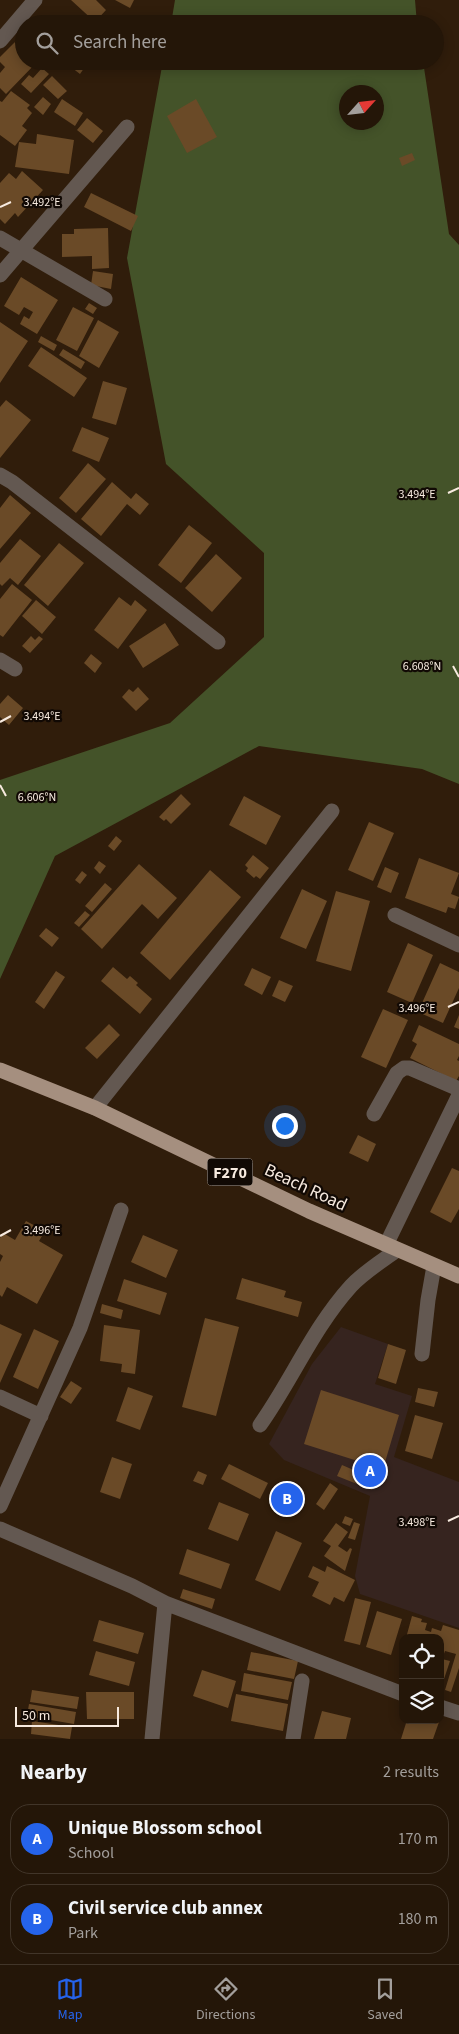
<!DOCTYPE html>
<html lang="en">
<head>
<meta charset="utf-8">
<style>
	:root { --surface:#241608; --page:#302316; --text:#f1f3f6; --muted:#a39f9c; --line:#413529; --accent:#2563eb }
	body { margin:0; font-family:"Source Sans 3",sans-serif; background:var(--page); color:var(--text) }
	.controls { position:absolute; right:15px; bottom:15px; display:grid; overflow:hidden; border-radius:10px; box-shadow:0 2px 12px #0003 }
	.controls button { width:45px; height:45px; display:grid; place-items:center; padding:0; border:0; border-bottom:1px solid var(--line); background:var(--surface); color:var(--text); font:25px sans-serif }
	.compass { position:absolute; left:339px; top:85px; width:45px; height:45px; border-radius:50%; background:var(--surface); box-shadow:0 2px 12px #0003; rotate:63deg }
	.scale { position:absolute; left:15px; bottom:12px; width:104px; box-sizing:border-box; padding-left:5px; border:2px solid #f7eadf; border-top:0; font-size:14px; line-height:18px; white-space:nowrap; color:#f7eadf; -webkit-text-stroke:4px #110904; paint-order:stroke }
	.you { position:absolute; left:284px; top:1125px; width:18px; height:18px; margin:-12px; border:4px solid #fff; border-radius:50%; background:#1a73e8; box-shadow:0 0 0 8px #1a73e833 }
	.badge { display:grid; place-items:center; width:32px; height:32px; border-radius:50%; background:var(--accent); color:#fff; font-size:16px; font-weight:700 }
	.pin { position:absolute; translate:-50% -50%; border:2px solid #fff; box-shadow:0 1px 5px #0006 }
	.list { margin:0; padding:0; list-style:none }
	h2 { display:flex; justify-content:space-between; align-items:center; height:65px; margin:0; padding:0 20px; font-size:21px }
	h2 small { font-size:16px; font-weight:400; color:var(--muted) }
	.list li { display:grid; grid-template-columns:32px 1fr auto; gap:15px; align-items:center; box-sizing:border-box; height:70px; margin:0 10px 10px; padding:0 10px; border:1px solid var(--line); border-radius:20px }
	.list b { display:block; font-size:19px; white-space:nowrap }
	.list p { margin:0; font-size:16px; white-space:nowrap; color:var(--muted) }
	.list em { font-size:16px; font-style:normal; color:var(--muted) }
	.icon { flex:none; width:28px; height:28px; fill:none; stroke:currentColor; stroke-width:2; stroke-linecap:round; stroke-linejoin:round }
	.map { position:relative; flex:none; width:459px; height:1739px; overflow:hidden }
	.search { position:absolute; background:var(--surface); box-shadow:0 2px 12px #0003; left:15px; right:15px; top:15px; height:55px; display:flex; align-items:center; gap:12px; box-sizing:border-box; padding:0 18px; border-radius:28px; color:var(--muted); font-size:19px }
	.sheet { height:225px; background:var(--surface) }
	nav { display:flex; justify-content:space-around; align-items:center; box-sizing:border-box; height:70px; border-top:1px solid var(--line); background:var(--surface); font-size:14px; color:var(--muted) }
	nav a { display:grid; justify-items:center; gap:2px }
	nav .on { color:var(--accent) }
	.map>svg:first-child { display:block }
	.education { fill:#36241f }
	.forest { fill:#445329; fill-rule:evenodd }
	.building { fill:#6a4a27 }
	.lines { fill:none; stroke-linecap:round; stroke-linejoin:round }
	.minor { stroke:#635851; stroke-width:15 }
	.major { stroke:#a58f7f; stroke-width:15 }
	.ticks { fill:none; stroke:#f7eadf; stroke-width:2 }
	.labels { text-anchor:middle; stroke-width:4.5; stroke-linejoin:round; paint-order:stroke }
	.shield { fill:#110904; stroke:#b2a69d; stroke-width:1 }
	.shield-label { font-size:16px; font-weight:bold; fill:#f7eadf }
	.street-label { font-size:18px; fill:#f7eadf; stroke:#110904 }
	.ticks-label { font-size:12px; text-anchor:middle; fill:#f7eadf; stroke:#110904; stroke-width:4.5; stroke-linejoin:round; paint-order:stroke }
</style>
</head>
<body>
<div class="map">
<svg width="459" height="1739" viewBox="0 0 459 1739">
	<rect width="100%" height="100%" fill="#301d0b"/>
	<!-- education -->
	<path class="education" d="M341,1327L388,1344L375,1384L412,1396L394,1457L459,1482V1628L360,1594L355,1576L370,1496L284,1460L269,1444L312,1364Z"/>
	<!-- forest -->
	<path class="forest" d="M175,0H415L417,24H171Z
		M163,61H423L449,234L459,245V784L422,769L259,746L55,856L0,979V780L170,723L264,637V553L166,464L127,258ZM346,92H376V122H346Z"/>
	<!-- building -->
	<path class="building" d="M71,0H96L106,10L95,22Z
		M115,0H134L130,8Z
		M16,41L24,47V61H38L6,94L0,88V73L5,67L0,62V57Z
		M63,61H89L80,74Z
		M42,68L49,74L31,93L21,84L29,75L33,78Z
		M52,76L67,91L58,99L43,85Z
		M11,91L30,105L27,108L32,113L22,126L27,130L15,146L0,135V101L2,102Z
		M43,97L51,104L43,115L34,107Z
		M62,99L83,113L75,126L54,112Z
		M196,99L217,137L187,153L167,116Z
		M87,118L103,131L93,143L77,130Z
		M37,134L74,140L69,174L15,167L19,142L36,144Z
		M412,153L415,160L402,166L399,158Z
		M22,171L43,190L18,217L15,213L5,224L0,219V183L9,173L16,179Z
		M91,193L138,216L131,231L84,207Z
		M108,228L109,268L92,269V256L62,257V234H74V229Z
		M93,271L113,274L111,289L91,285Z
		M21,277L58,300L37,334L20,324L24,316L29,319L33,312L24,307L19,315L4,306Z
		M89,303L97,308L93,314L85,309Z
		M73,307L94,318L77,351L56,340Z
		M98,320L119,332L99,368L79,356Z
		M0,322L28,341L0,383Z
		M41,336L57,345L54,351L38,342Z
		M41,347L87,378L74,397L28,366Z
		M63,349L85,362L81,369L59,355Z
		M103,381L127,388L116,425L92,418Z
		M6,400L31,420L0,458V407Z
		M82,427L109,438L99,462L72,451Z
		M88,463L106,479L76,513L59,498Z
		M112,482L131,499L136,493L149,504L140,515L127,504L101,536L81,519Z
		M10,495L31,513L0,549V508Z
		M189,525L212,543L181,583L158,565Z
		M20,539L41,556L18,585L10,578L2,586L0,584V563Z
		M59,543L84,563L48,606L24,585Z
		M216,554L242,578L212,612L185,588Z
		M12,584L32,600L3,637L0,635V599Z
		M119,597L131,606L135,600L147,610L118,649L94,630Z
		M36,600L56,617L42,634L22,616Z
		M165,623L179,645L143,668L129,646Z
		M31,636L35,640L39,636L43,639L30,653L22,646Z
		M91,654L102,663L95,673L84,663Z
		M138,687L149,699L136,711L122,697L129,689L133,692Z
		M8,695L23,708L9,725L0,717V704Z
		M181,794L191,804L171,824L166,819L164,821L159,817Z
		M244,796L281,816L266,845L229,825Z
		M369,822L394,833L373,881L348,870Z
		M116,836L122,841L114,851L108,846Z
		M253,855L269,868L260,879L256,876L254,878L246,871L248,868L245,865Z
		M419,858L459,873L451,894L459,897L455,909L448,907L446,913L405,898Z
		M99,861L106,866L100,874L94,868Z
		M139,864L177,898L158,919L142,904L102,949L81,929Z
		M385,867L399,873L391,893L377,887Z
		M210,870L241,897L170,980L140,953Z
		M82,871L87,875L80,884L75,880Z
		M105,883L112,889L92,912L85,906Z
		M302,889L327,901L306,949L280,938Z
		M336,891L370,901L351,971L316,961Z
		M85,911L90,915L79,927L74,923Z
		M46,928L59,938L52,947L39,936Z
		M408,943L433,955L412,1003L387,992Z
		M440,963L459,972V988L443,1023L418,1012Z
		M113,967L127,979L130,976L138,983L136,985L152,999L140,1014L101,981Z
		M252,968L271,977L262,995L244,985Z
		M56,971L65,977L44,1009L35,1002Z
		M279,980L293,986L285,1002L272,996Z
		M383,1009L408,1020L386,1068L361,1057Z
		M459,1015V1029L454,1027Z
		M109,1024L120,1035L97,1059L85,1048Z
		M419,1025L459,1044V1056L457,1060L459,1061V1076L456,1081L410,1058L417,1044L412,1041Z
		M358,1135L376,1144L368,1162L349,1153Z
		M452,1168L459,1171V1209L451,1223L430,1212Z
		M26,1221L45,1231L39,1241L63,1255L37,1304L7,1287L2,1297L0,1295V1262L3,1256L0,1254V1238L3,1233L15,1240Z
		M143,1235L178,1250L166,1278L131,1262Z
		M242,1278L286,1291L284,1297L302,1302L298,1317L236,1299Z
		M124,1279L167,1293L160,1315L117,1301Z
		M102,1304L123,1310L121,1319L100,1313Z
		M205,1318L239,1327L216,1416L182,1407Z
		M0,1324L22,1334L0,1383Z
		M104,1325L140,1330L135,1374L121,1372L122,1364L100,1361Z
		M34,1329L59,1341L38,1389L13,1377Z
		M388,1344L406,1350L396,1384L378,1378Z
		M71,1381L82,1388L71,1404L60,1397Z
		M128,1387L153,1396L140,1430L116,1421Z
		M418,1388L438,1392L434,1407L415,1402Z
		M321,1390L399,1415L383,1469L304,1444Z
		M415,1415L443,1423L432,1459L405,1451Z
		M112,1457L132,1464L120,1499L100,1492Z
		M229,1464L268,1483L260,1499L221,1479Z
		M342,1465L377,1480L372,1490L337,1476Z
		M198,1471L207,1475L203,1485L193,1481Z
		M330,1483L338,1489L324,1510L316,1504Z
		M219,1502L249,1514L238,1541L208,1529Z
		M345,1516L353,1519L350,1526L342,1523Z
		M354,1522L360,1524L355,1540L348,1538Z
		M336,1523L348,1532L338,1546L347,1552L350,1548L352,1549L345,1571L324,1556L331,1546L323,1541Z
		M276,1531L302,1543L280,1591L255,1580Z
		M187,1549L230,1564L221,1589L179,1574Z
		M313,1566L325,1572L327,1566L355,1580L344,1602L334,1597L330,1605L312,1596L319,1582L308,1577Z
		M183,1589L215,1599L212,1609L180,1598Z
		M355,1598L371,1602L360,1645L344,1641Z
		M377,1611L402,1619L391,1655L366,1647Z
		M412,1616L422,1619L421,1622L427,1623L425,1630L431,1632L432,1628L441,1631L443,1625L459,1630V1668L451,1692L445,1690L456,1654L445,1651L442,1659L450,1661L444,1679L440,1677V1638H406Z
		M99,1620L144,1633L138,1654L93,1641Z
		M96,1651L135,1662L129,1686L89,1675Z
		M251,1652L298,1661L294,1679L247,1670Z
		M202,1670L236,1681L228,1708L193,1696Z
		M244,1673L292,1682L288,1700L241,1691Z
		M32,1690L79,1697L77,1709L30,1702Z
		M86,1692H134V1719H87Z
		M236,1694L288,1704L283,1731L231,1721Z
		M29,1704L76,1712L74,1724L27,1716Z
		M322,1711L351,1718L346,1739H314Z
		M407,1720H435L439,1722L433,1739H401Z
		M32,1721L72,1727L70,1739L31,1734Z"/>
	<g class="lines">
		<!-- minor -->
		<path class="minor" d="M0,41L35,0
			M0,238L105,299
			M0,275L127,127
			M0,475L12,482L218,642
			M0,660L15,669
			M395,915L459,945
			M95,1108L332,811
			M374,1114L397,1073L404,1068H410L459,1089
			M386,1245L459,1095
			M422,1354L428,1300L434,1266
			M0,1397L41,1416
			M260,1425C292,1380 313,1328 351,1286C364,1272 382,1261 397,1250
			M0,1506L80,1328L121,1210
			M0,1529L132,1586L165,1603L403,1694
			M440,1707L459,1713
			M152,1739L165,1603
			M293,1739L302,1681"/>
		<!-- major -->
		<path class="major" d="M0,1070L95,1108L309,1211L459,1276"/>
	</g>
	<!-- ticks -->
	<path class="ticks" d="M0,207L11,202M448,493L459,488M453,666L459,677M0,722L11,716M0,785L6,796M448,1007L459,1002M0,1236L11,1230M448,1521L459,1516"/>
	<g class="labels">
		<!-- shield labels -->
		<rect class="shield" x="207.5" y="1158.5" width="45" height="27" rx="4"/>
		<g class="shield-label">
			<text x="230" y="1178">F270</text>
		</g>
		<!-- street labels -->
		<g class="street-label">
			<text transform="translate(306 1187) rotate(25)" y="6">Beach Road</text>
		</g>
	</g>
	<g class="ticks-label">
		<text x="42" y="206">3.492°E</text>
		<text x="417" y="498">3.494°E</text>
		<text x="422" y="670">6.608°N</text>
		<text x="42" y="720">3.494°E</text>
		<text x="37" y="801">6.606°N</text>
		<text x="417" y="1012">3.496°E</text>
		<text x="42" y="1234">3.496°E</text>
		<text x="417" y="1526">3.498°E</text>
	</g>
</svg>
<div class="controls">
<button><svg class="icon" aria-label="locate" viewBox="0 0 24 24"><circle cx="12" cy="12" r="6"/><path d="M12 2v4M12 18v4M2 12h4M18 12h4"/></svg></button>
<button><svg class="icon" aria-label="layers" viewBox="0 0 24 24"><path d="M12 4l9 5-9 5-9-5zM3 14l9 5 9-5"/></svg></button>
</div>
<svg class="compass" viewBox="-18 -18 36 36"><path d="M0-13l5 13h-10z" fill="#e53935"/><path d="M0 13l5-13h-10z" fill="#a39f9c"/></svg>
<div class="scale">50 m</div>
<div class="you"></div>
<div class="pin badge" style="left:370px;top:1471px">A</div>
<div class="pin badge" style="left:287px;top:1499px">B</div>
<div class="search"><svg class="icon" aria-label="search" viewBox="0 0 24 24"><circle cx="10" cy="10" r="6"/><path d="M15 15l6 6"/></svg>Search here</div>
</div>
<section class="sheet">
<h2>Nearby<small>2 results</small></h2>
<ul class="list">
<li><span class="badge">A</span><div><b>Unique Blossom school</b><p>School</p></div><em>170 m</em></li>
<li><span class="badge">B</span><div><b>Civil service club annex</b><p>Park</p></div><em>180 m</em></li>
</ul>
</section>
<nav>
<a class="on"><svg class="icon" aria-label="map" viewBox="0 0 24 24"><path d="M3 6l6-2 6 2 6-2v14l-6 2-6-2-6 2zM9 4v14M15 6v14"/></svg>Map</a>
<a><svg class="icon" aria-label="directions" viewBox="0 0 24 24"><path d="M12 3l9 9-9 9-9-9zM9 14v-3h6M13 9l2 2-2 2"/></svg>Directions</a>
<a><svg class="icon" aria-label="saved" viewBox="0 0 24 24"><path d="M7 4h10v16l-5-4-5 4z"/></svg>Saved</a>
</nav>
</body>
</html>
